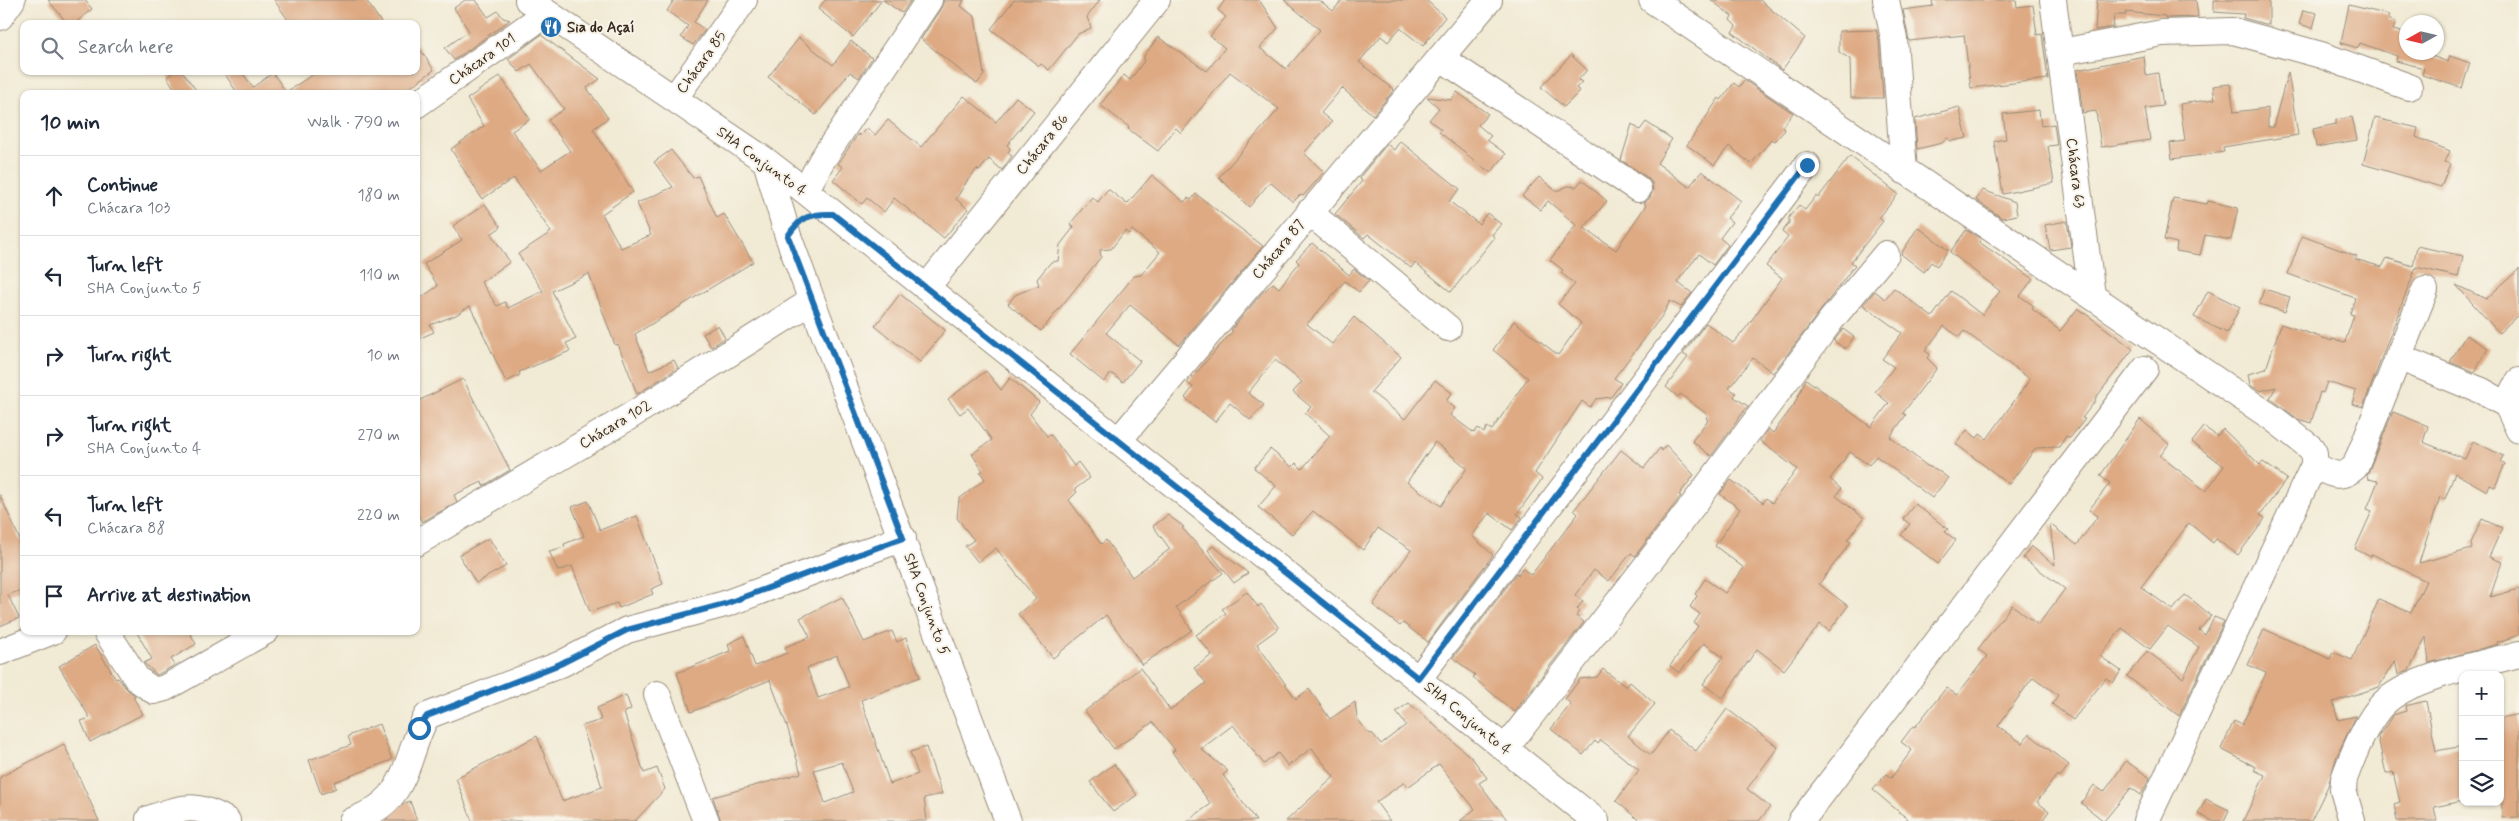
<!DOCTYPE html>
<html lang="en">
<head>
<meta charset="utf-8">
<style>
	:root { --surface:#fff; --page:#f6f6f7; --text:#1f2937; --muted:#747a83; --line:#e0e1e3 }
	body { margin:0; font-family:Mynerve,sans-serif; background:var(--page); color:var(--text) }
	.controls { position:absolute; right:15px; bottom:15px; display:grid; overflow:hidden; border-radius:10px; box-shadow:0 1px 4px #0004 }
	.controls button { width:45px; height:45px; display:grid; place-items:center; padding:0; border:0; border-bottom:1px solid var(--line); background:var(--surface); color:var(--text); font:25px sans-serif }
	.compass { position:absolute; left:2399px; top:15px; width:45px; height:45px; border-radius:50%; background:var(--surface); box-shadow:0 1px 4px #0004; rotate:262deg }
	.stop { position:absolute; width:15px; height:15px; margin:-11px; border:4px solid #1f6fb2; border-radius:50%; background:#fff }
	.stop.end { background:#1f6fb2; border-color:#fff; box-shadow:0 1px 5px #0008 }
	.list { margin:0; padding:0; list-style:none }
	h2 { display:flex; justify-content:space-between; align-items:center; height:65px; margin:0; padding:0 20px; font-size:21px }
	h2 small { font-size:16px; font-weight:400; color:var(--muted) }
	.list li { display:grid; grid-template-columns:32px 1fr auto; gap:15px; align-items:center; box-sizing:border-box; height:80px; padding:0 20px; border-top:1px solid var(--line) }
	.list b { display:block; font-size:19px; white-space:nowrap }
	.list p { margin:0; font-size:16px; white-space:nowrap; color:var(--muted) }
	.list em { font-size:16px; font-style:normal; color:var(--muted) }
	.icon { flex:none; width:28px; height:28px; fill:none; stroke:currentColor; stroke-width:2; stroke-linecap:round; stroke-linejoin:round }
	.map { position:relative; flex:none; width:2519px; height:821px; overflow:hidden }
	.search { position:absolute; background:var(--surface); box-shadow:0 1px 4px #0004; left:20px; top:20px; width:400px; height:55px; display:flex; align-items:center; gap:12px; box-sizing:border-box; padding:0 18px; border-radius:10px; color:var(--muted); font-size:19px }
	.panel { position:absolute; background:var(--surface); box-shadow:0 1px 4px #0004; left:20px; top:90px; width:400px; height:545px; border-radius:10px }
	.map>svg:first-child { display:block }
	.building { fill:#deaa84; fill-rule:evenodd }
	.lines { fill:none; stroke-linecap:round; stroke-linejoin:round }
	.minor-casing { stroke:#968a79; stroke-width:28 }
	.minor { stroke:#fff; stroke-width:26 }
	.route { stroke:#1f6fb2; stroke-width:6 }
	.labels { text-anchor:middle; stroke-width:4; stroke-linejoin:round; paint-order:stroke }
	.poi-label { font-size:15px; font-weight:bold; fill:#3b2a1e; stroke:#f7f3e8; text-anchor:start }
	.street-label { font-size:15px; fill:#3b2a1e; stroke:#f7f3e8 }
</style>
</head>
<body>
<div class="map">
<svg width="2519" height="821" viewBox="0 0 2519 821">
	<rect width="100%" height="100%" fill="#f7f3e8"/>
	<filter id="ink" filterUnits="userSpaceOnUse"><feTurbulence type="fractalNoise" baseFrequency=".02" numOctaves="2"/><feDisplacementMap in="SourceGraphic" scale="10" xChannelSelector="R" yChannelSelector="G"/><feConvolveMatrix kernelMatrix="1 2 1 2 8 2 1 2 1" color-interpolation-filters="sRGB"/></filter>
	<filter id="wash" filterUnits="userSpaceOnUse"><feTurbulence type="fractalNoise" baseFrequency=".0096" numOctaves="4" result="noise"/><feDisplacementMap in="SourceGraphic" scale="20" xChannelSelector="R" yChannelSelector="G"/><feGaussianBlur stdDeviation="1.12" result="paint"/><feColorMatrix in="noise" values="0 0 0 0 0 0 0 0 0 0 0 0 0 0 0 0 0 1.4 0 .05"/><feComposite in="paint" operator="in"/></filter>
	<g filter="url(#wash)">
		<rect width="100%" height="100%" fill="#f1ead4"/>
		<g id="blocks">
			<!-- building -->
			<path class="building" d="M48,0H85L92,9L74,24H68Z
				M274,0H366L382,24H291Z
				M465,0H476L488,17L498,11L503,18L510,20L454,60L445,48L469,31L454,8Z
				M674,0H708L694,22L705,30L693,45L681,37L688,26L667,11Z
				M825,0H882L853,37L818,9Z
				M883,0H911L902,13Z
				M944,0H964L961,6L975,17L984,75L977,84L921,39L941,8Z
				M1014,0H1100L1087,17L1091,28L1078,34L1049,70L1041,64L1039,66L991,29Z
				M1225,0H1259L1278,28L1260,48L1286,69L1320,30L1284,0H1319L1333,11L1342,0H1426L1445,17L1423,46L1400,28L1388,42L1381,36L1359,62L1394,90L1373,115L1342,88L1321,113L1332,122L1304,153L1324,172L1303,196L1300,195L1293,202L1270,182L1249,207L1219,177L1279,109L1230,72L1181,133L1176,128L1158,151L1128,129L1129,127L1100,105L1124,75L1130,80L1144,61V56L1158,37L1207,71L1225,48L1210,36L1226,17L1218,10Z
				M1711,0H1760L1805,38L1782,70L1732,32L1736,26L1730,20L1732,16Z
				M1932,0H2016L2017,7L2033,5L2037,35L2042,34L2048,79L1971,88L1964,35L1909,41L1903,10L1933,6Z
				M2097,0H2196L2198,17L2165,18V16L2125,12L2126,15H2114L2113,27L2095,30Z
				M2214,0H2269V25L2243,18L2244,14L2214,12Z
				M2349,5L2389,15L2388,19L2396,22L2393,30L2406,33V52H2421L2448,62L2450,56L2470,63L2462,88L2422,75L2424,68L2396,61L2397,56L2360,43L2358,48L2341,43Z
				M2303,10L2317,13L2313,28L2299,24Z
				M1876,30L1879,41L1883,98H1851L1850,59L1839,52V31Z
				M541,35L600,79L587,88L608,118L593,129L633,192L602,214L621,248L651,235L637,203L673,187L654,162L671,150L693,178L698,176L717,218L724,214L753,262L635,334L649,371L674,360L678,368L637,394L618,344L615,345L589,274L552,291L576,339L566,343L570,351L519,372L520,375L506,382L470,306L456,315L430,325L434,332L416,340V301L438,286L424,264L462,240L453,226L485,204L501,227L491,234L510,262L481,282L497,306L505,302L508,308L543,291L518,254L551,232L514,178L482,199L451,149L484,126L467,99L500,76L530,119L512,131L541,170L570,151L548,120L564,109L531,64L519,72L508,59Z
				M799,38L833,65L851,41L872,58L859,78L850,72L816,115L768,77Z
				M416,43L434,70L401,94H238L223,71H241L253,87L273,73L286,92L318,71H416Z
				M1571,55L1587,70L1578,80L1582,82L1576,88L1580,91L1564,107L1541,87Z
				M2144,56L2146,75L2158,73L2163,106L2145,108L2150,140L2101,147L2096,111L2083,113L2077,70Z
				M175,71H182L199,94H178L167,77Z
				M2288,72L2298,135L2223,147L2224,152L2172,159L2170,143L2185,141L2180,104L2215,99L2213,86L2230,84L2234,112L2268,108V127H2273Z
				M1744,80L1793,113L1782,127L1785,130L1775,141L1772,139L1751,164L1729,146L1714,165L1687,145L1719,98L1721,100L1734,83L1739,87Z
				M1457,92L1488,114L1478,125L1491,136L1487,140L1506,154L1491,173L1465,154L1466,153L1439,132L1441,129L1429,120L1439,108L1427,97L1451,100Z
				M964,96L996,122L1016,97L1034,111L1007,145L1010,148L1008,153L1012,156L1002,170L989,159L979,171L977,169L967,181L956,199L968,209L944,238L894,198L884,212L867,198L862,204L833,180L843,167L838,164L858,134L859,136L867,128L875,135L888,120L921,147Z
				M1959,107L1967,138L1951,141L1947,138L1942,143L1917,149L1915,119Z
				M2039,110L2041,126L2054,124L2057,145L2048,146L2054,183L2003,194L1994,141L2006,139L2003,114Z
				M2352,117L2357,140L2316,147L2313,129L2336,124V120Z
				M2375,118L2418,128L2416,137L2450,151L2445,162L2450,164L2441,187L2363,164Z
				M1646,122L1672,139L1657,163L1689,187L1702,171L1741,201L1727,218L1732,222L1720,238L1728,245L1713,265L1699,254L1677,282L1692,293L1681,307L1670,301L1662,316L1614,378L1621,383L1611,397L1596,399L1590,407L1582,401L1535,473L1542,479L1517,514L1522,517L1512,530L1489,513L1472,536L1493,555L1428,642L1403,623L1400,626L1373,605L1411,550L1378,528L1363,550L1313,511L1292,534L1258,507L1276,486L1254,468L1270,449L1292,467L1296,463L1302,469L1330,436L1305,413L1311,407L1293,392L1302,382L1275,360L1248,393L1264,405L1250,420L1230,403L1215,422L1185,398L1193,387L1187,383L1233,331L1231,330L1262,293L1273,283L1279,288L1299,263L1296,260L1312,243L1349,275L1354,269L1369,281L1359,292L1345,281L1307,324L1332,344L1354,317L1401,357L1371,392L1405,419L1435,380L1452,393L1446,401L1455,408L1450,415L1474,433L1478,428L1484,433L1487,427L1492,430L1528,378L1493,350L1514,321L1558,355L1581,323L1558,304L1575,284L1561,273L1563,270L1550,260L1576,225L1548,201L1541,210L1522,196L1539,177L1556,191L1568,186L1576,187L1582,180L1607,201L1584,228L1616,250L1646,205L1644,203L1650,198L1653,190L1652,183L1647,177L1621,160L1632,124L1640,130ZM1435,442L1467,468L1441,506L1407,482Z
				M1400,141L1460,189L1449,201L1479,224L1487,213L1501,224L1492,235L1495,237L1451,292L1415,263L1411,268L1368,234L1364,238L1335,214L1362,181L1359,178L1387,144L1394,150Z
				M1850,156L1898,194L1879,218L1883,221L1851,262L1855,265L1773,373L1753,358L1729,388L1736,393L1734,397L1748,406L1711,456L1692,441L1708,420L1706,418L1708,415L1680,394L1678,397L1666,387L1688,357L1683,354L1706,323L1733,343L1746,328L1782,278L1766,266L1788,237L1782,232L1789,223V217L1799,205L1805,210L1816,196L1818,198Z
				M1152,175L1184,202L1188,198L1191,200L1196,194L1263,246L1179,345L1130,305L1106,333L1140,361L1123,382L1111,373L1104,382L1070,354L1134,276L1141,275L1160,252L1132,230L1129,234L1125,231L1111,249L1100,250L1101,257L1041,331L1008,304L1015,295L1039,285L1037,279L1051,262L1058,261L1060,245L1074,227L1070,224L1092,197L1098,202L1108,189L1127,204Z
				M1983,190L2015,202L2017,215L2002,218L1976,200Z
				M2173,198L2207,204L2208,201L2238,208L2231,240L2205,235L2200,255L2176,251L2177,243L2164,240Z
				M2067,221L2071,247L2050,250L2045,225Z
				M1918,227L1948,250L1937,266L1931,262L1924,272L1901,254Z
				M1966,230L1981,239L1979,242L2033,279L2020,296L2034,306L2032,309L2060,331L2078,308L2133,349L2095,399L2096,400L2082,418L2085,419L2070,438L2066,436L2059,447L2036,448L2009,484L1956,444L1967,430L1977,438L1980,434L1987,439L2030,379L1964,331L1959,337L1944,326L1925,351L1930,354L1927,358L1937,368L1903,413L1906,415L1890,437L1927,466L1936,469L1948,478L1932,498L1876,456L1869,465L1850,452L1830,479L1841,489L1836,496L1864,518L1847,540L1851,542L1819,584L1848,606L1829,631L1820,624L1784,670L1757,649L1723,698L1703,684L1723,657L1704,643L1679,673L1670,666L1698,626L1694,623L1700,614L1690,607L1697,596L1695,594L1705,579L1725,593L1744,568L1715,546L1740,509L1720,494L1731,480L1763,503L1766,498L1772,503L1797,469L1760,441L1768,429L1773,433L1794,405L1806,379L1871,427L1889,403L1875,392L1894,367L1882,359L1902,333L1863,305L1875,291L1885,299L1894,288L1932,317L1951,291L1982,315L2000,291L1950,252Z
				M2302,236L2357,256L2355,259L2382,267L2387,258L2413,266L2417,246L2463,256L2458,277L2416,267L2363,407L2352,404L2356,391L2327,382L2323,393L2320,392L2311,423L2298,419L2270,398L2276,387L2260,391L2250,385L2248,374L2266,369L2281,324L2332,341V339L2345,342L2354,315L2350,314L2355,298L2288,274Z
				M2519,269V314L2499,333L2456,285L2486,299Z
				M2264,289L2290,297L2285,312L2259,304Z
				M2208,291L2240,307L2227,333L2194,317Z
				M900,294L945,330L920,362L875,326Z
				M718,325L725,338L711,347L703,334Z
				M1843,329L1854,337L1845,349L1834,341Z
				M2466,335L2488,348L2475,372L2450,362Z
				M986,371L1001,390L1010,378L1039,402L1030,414L1047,436L1051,435L1074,466L1078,462L1090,478L1075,489L1077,492L1069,500L1101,544L1106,540L1132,577L1170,549L1153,526L1168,515L1184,527L1182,528L1223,573L1176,607L1192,630L1142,665L1106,615L1053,658L1018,614L1036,599L996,548L978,562L965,546L974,540L957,518L959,499L985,479L980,472L983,471L972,454L992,440L968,408L960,414L948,399Z
				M463,379L510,470L483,486L482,482L454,495L457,502L422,522L416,510V402Z
				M2393,412L2428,426L2423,442L2465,459L2473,441L2503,456L2500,462L2505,464L2495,487L2490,485L2487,491L2455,473L2445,499L2440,497L2419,563L2472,549L2471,543L2482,519L2502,528L2489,557L2502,562L2490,597L2519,589V635L2497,642L2498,644L2429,663L2426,637L2409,670L2398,675L2395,660L2379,687L2333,702L2338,720L2356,716L2337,755L2328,786L2311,821H2243L2265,775L2254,770L2256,767L2221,749L2234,721L2242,725L2266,673L2248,665L2264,629L2330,659L2333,652L2352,660L2379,599L2411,613L2426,581L2372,554L2371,557L2355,549L2372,511L2367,509L2378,481L2368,479L2367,475Z
				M2140,419L2169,444L2160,456L2206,491L2224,466L2192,442L2204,427L2217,436L2223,429L2260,465L2263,462L2287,479L2260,515L2265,518L2262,523L2238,555L2216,539L2213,543L2189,523L2141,587L2173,610L2185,595L2196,603L2211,616L2199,630L2205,635L2214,617L2224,621L2179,716L2127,676L2147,651L2183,678L2199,647L2168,626L2150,649L2122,628L2100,656L2121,671L2113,683L2106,678L2073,720L2052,704L2058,695L2033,677L1998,726L2022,743L2029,734L2069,765L2060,777L2057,775L2037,802L2049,811L2042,821H1910L1873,790L1886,774L1891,778L1912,750L1901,742L1913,726L1915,727L1946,688L1957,695L1987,656L1978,649L2012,605L2038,625L2065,589L2023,558L2031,546L2055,565L2050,524L2077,545L2098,516L2089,510L2110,483L2100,476Z
				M1666,445L1694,475L1679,495L1681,496L1635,556L1631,553L1609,581L1594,570L1575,595L1583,601L1577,609L1580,611L1576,616L1584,622L1514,712L1473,677L1475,675L1453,658L1517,573L1518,575L1522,568L1531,575L1578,514L1574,510L1621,450L1644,468L1660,448L1661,451Z
				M0,495L20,540L24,539V589L8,595L19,618L0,626Z
				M588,501L600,530L637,516L663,584L651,589L653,594L619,608L617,603L590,612L572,566L558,571L549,551L565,547L564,544L584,536L572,507Z
				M1915,504L1948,529L1945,532L1956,540L1938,564L1901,535L1910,524L1903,519Z
				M489,538L506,566L476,583L459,555Z
				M1213,546L1248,573L1234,583L1208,550Z
				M1247,592L1258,607L1261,604L1279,628L1257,644L1296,699L1309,689L1330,719L1355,702L1357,718L1368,733L1373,734L1381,744L1406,725L1396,712L1409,703L1473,759L1487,778L1479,783L1508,821H1460L1475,809L1439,764L1408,787L1405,782L1376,802L1390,821H1286L1334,777L1312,748L1288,766L1278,753L1264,764L1233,725L1201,749L1228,771L1223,775L1256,821H1187L1211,804L1172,752L1175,750L1153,722L1114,749L1085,711L1140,668L1170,710L1206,683L1194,668L1212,655L1196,635L1226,613L1222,609Z
				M842,597L864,642L892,631L897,642L906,638L920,677L861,700L890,784L918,774L910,752L926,747L942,794L924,798L927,821H721L713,797L801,773L787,726L770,680L691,712L677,673L730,651L728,644L744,636L755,666L787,653L785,647L810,637L800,618ZM837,655L849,687L818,698L807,668ZM842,762L853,792L825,803L814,770Z
				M136,631H189L196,644L171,659L175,665L157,675L144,663L152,659Z
				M95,645L116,679L118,678L125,687L135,696L133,697L143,714L90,742L81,721L90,718L59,666Z
				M1603,669L1626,687L1630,682L1655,704L1628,736L1651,755L1669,730L1696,751L1727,709L1778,747L1747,789L1770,807L1759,821H1640L1616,801L1639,770L1601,740L1598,744L1595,741L1583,755L1551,729L1571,704L1565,699L1580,679L1597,677Z
				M626,695L631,709L624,713L644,773L657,768L665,789L635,821H472L456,778L537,736L562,801L602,787L582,726L601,720L597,708Z
				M2426,701L2436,751L2463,746V801L2434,807L2437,821H2397L2394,804L2400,802L2393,772L2386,774L2378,737L2393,715L2406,711L2405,706Z
				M2519,714V817L2502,818L2500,718Z
				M379,724L392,760L334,782L336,788L321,794L309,760L351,745L348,736Z
				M64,744L99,821H0V777Z
				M2126,761L2150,778L2141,795L2131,788L2104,821L2081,803L2094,785L2104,792Z
				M1114,764L1137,795L1113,812L1090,782Z
				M2206,799L2229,810L2224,821H2213L2198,814Z
				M410,801L417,821H385L403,804Z"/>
		</g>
	</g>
	<g filter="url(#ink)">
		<use href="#blocks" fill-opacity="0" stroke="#968a79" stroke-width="1"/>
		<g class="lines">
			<!-- minor casing -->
			<g class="minor-casing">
				<path id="minor" d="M528,0L766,161L805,191L1596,821
					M1652,0L2274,419L2311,448L2314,453V465L2146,821
					M1886,0L1894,39L1904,171
					M2053,0L2092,295
					M0,17L12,0
					M2061,52L2162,33L2233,31L2321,55L2409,87
					M1441,58L1638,189
					M674,99L744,0
					M416,105L547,13
					M766,161L788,236L812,301L1008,821
					M805,191L822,160L929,0
					M1309,212L1448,328
					M926,288L1157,0
					M2398,357L2482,391L2507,405L2519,381
					M2507,405L2519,430
					M1118,441L1489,0
					M2314,465C2329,473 2340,481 2355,467L2425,290
					M416,543L627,418L812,301
					M106,631L137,679L154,691L165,688L266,631
					M0,652L53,631
					M1419,678L1807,165
					M657,694L706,821
					M1505,749L1697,500L1832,319L1886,254
					M149,819C182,807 196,802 227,821
					M352,821C388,807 399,792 411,755C416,741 419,729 427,716L561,664L627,630L725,604L903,538
					M1801,821L2145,369
					M2352,821L2343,790L2344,779C2352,757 2366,721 2383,704C2411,676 2480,665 2519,654"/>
			</g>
			<!-- minor -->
			<use href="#minor" class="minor"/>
		</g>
	</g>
	<g class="lines" filter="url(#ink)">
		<!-- route -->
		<path class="route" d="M419,728L427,716L560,664L627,630L725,604L903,538L788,236C800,217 811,213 833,214L1418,678L1807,165"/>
	</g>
	<!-- icons -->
	<defs>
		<g id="restaurant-disc" transform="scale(1.125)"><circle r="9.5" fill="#1f6fb2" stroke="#f7f3e8"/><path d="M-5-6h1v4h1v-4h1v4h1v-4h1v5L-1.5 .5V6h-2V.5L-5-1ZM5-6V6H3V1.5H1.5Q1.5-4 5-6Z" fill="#fff"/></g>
	</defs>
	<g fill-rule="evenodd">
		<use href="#restaurant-disc" x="551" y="27"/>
	</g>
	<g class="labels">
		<!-- poi labels -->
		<g class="poi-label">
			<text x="567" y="32">Sia do Açaí</text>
		</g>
		<!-- street labels -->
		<g class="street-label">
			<text transform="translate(482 59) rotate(-35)" y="5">Chácara 101</text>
			<text transform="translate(701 62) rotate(-54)" y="5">Chácara 85</text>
			<text transform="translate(1042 144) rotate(-51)" y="5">Chácara 86</text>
			<text transform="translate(762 161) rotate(36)" y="5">SHA Conjunto 4</text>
			<text transform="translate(2076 173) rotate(83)" y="5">Chácara 63</text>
			<text transform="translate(1278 249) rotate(-50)" y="5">Chácara 87</text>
			<text transform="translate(615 424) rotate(-31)" y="5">Chácara 102</text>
			<text transform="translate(927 604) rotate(70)" y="5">SHA Conjunto 5</text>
			<text transform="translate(1468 718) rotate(39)" y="5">SHA Conjunto 4</text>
		</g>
	</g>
</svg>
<div class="controls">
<button>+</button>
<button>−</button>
<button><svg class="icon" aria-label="layers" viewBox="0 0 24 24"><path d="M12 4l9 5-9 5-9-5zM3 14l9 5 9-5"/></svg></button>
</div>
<svg class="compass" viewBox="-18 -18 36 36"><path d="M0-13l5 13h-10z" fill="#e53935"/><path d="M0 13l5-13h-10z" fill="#747a83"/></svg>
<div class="stop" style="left:419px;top:728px"></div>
<div class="stop end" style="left:1807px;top:165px"></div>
<div class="search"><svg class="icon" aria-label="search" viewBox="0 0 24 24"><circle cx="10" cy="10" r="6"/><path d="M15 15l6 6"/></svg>Search here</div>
<section class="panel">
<h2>10 min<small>Walk · 790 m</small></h2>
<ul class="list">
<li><svg class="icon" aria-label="ahead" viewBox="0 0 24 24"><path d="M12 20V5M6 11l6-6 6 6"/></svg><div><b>Continue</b><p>Chácara 103</p></div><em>180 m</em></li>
<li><svg class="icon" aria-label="left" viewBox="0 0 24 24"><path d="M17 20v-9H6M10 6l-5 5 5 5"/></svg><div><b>Turn left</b><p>SHA Conjunto 5</p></div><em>110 m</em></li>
<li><svg class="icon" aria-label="right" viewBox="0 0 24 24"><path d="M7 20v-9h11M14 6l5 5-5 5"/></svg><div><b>Turn right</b></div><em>10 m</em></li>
<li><svg class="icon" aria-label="right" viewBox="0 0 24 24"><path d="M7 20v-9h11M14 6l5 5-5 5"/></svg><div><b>Turn right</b><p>SHA Conjunto 4</p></div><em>270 m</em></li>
<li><svg class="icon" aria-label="left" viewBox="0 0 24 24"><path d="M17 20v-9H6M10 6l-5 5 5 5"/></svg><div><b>Turn left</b><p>Chácara 88</p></div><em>220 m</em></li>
<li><svg class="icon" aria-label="arrive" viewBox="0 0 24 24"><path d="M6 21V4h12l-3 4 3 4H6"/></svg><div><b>Arrive at destination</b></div></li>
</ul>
</section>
</div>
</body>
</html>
